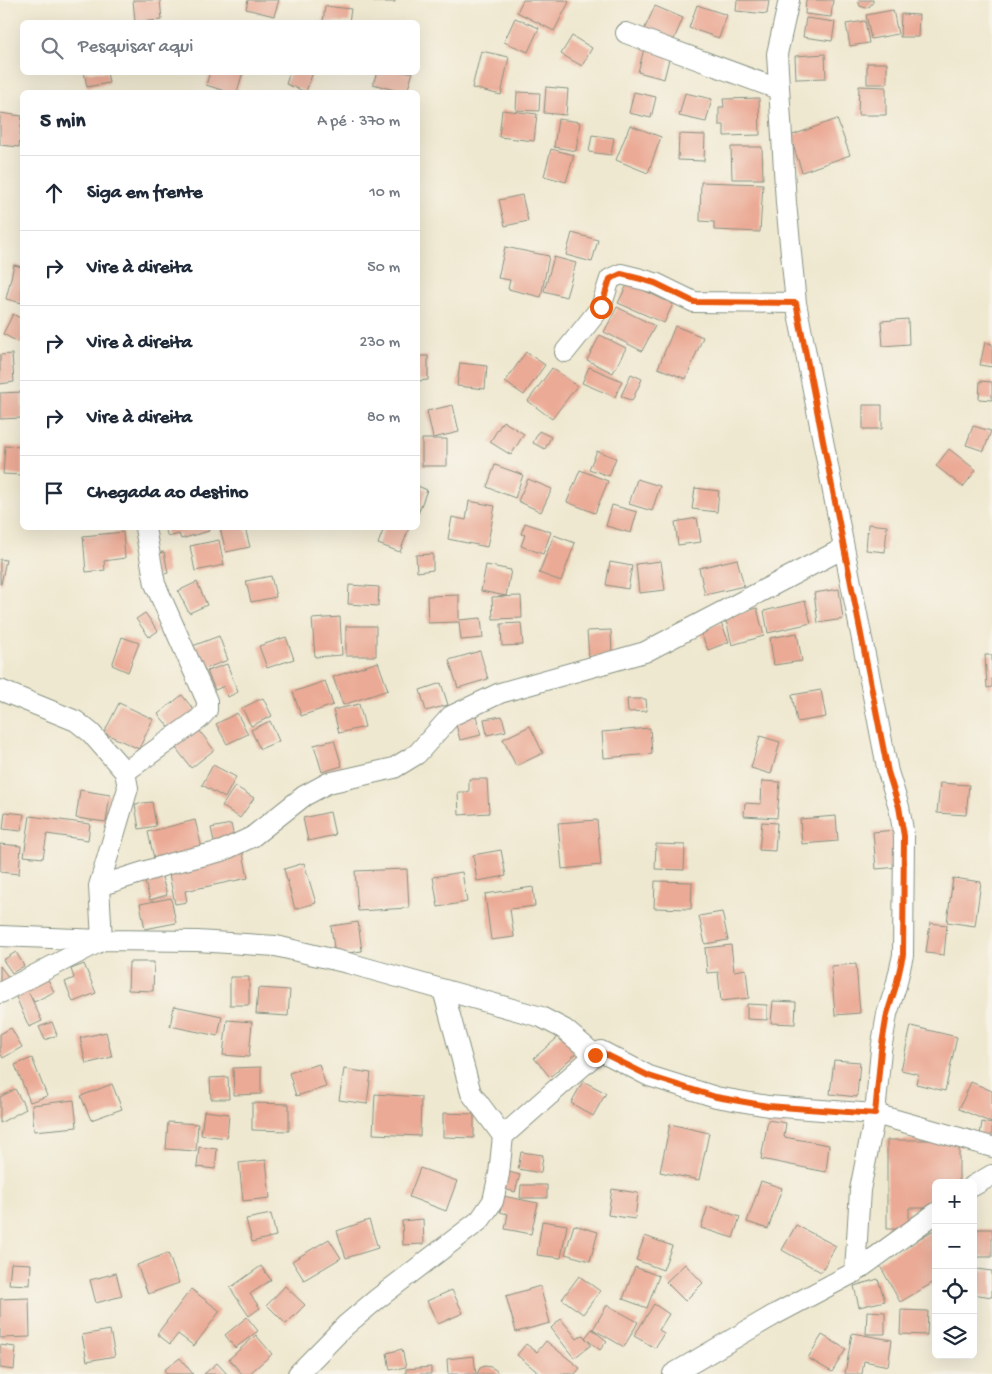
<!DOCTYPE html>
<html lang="pt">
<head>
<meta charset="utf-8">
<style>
	:root { --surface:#fff; --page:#f6f6f7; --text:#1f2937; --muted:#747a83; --line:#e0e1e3 }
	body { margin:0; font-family:"Gochi Hand",sans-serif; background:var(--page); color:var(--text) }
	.controls { position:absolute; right:15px; bottom:15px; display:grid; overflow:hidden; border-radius:8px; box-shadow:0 5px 20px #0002 }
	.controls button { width:45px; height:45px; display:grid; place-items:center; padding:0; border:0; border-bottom:1px solid var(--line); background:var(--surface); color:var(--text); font:25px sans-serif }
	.stop { position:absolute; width:15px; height:15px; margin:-11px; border:4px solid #ea580c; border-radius:50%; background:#fff }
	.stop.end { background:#ea580c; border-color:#fff; box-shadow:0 1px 5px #0008 }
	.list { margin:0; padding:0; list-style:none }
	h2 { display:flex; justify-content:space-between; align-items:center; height:65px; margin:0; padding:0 20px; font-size:21px }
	h2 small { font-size:16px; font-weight:400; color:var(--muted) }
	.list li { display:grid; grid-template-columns:32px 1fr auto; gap:15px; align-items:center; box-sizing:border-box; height:75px; padding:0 20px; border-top:1px solid var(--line) }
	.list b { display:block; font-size:19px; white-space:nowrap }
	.list em { font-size:16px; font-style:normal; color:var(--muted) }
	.icon { flex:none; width:28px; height:28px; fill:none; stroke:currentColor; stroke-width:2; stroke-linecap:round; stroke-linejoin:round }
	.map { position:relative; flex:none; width:992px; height:1374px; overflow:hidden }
	.search { position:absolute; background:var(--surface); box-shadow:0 5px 20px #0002; left:20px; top:20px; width:400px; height:55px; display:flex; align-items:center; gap:12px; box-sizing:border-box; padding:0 18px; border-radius:8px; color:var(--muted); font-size:19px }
	.panel { position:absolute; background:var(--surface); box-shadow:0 5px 20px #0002; left:20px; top:90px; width:400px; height:440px; border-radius:8px }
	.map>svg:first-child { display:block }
	.building { fill:#ebaa95 }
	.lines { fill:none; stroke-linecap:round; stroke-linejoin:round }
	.street-casing { stroke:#879282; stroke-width:22 }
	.street { stroke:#fff; stroke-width:20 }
	.route { stroke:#ea580c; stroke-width:6 }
</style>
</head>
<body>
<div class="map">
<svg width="992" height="1374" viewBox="0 0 992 1374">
	<rect width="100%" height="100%" fill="#f7f3e8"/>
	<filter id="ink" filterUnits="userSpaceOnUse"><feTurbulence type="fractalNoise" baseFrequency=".02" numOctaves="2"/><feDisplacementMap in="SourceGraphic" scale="10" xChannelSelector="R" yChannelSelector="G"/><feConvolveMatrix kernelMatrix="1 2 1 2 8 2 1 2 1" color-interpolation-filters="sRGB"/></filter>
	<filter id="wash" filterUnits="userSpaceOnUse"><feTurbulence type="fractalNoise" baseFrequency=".0096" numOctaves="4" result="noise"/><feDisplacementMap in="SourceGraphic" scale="20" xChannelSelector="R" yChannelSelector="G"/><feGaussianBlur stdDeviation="1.12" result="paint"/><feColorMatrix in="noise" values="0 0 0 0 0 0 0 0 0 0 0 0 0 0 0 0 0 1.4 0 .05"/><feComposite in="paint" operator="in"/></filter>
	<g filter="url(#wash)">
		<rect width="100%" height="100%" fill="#efe8d0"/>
		<g id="blocks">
			<!-- building -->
			<path class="building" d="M133,0H160L162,20L135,22Z
				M248,0H279L274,16L246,9Z
				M374,0H395V2H374Z
				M523,0H565L569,2L554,31L517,12Z
				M737,0H769L767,14L736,11Z
				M806,0H833L831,17L805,14Z
				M858,0H873V2L870,6L866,8L860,6Z
				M697,5L727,15L719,38L689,28Z
				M325,6L351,9L349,22H323Z
				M655,6L683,18L672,44L643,32Z
				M893,10L898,34L871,39L866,15Z
				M901,14L919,15L918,37H900Z
				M515,18L539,28L528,52L504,42Z
				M806,18L835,22L832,41L803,37Z
				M865,21L869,43L850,46L846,24Z
				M572,36L592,48L582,66L561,54Z
				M644,49L670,55L664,79L638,72Z
				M481,51L509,57L501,95L472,88Z
				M825,54L826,78L796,79L795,56Z
				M867,63H887V84H867Z
				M84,72H107L109,83L87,87Z
				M210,72H243L237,92H228L206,85Z
				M290,72H313L306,92L286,84Z
				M377,72H413L407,92H401L373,84Z
				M859,86L886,87V115H858Z
				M546,87L568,89L566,115L544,113Z
				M517,92L540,93L539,111L516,110Z
				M634,92L656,97L651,118L629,113Z
				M685,93L712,99L706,122L679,116Z
				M759,98L760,135L724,136V125H719V107H724L723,99Z
				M502,110L537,114L534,141L499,137Z
				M0,113L22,116L19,147L0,145Z
				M558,119L580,122L576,151L554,147Z
				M837,119L850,155L802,172L790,136Z
				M630,125L661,137L648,173L616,160Z
				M679,134L705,135L704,161L678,160Z
				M592,135L614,138L611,155L589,152Z
				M731,147H762L763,179H732Z
				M551,149L574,155L566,182L544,176Z
				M701,182L763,184L760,232L714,230V222L700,221Z
				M522,195L528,221L505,226L499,200Z
				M572,233L598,240L592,262L566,255Z
				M505,247L549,256L541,297L508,289L510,280L498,278Z
				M554,257L576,263L566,297L544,291Z
				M14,265L22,267V303L6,299Z
				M628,283L673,304L664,323L618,303Z
				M617,307L655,326L642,351L604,332Z
				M13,314L22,319V344L3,334Z
				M908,319L909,344L883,346L881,321Z
				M675,326L703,337L686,379L658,368Z
				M600,335L626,348L613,373L587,360Z
				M985,342L992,344V367L980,365Z
				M526,352L545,365L524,395L505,382Z
				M12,354L14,382L0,384V355Z
				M418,356H428V380L418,381Z
				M460,363L487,366L485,389L457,386Z
				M589,367L622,381L615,397L582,383Z
				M552,368L577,386L552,419L528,401Z
				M631,374L642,379L632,401L621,396Z
				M980,381L992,382V400L979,399Z
				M22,392V418L0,419V393Z
				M453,405L459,432L433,438L427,411Z
				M863,405H882V429H863Z
				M503,421L524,434L511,455L490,442Z
				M973,426L991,431L984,451L966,445Z
				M539,431L551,437L545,449L533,443Z
				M422,439H447V466H422Z
				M5,446L22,447V475L3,474Z
				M949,449L976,470L963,487L936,466Z
				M597,451L616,458L609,476L589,469Z
				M495,465L523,475L515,498L487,487Z
				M580,470L608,481L595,513L567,502Z
				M528,479L552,489L541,512L518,501Z
				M637,479L660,486L652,511L629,504Z
				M418,486L427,490L418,514Z
				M695,488L719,491L717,512L692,509Z
				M469,501L495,506L487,547L448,539L452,517L466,520Z
				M612,505L637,512L631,533L606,526Z
				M697,518L701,542L678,545L675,522Z
				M525,523L551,532L543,554L521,546L525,535L521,534Z
				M868,524L887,526L885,552L866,550Z
				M165,528H208L209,531L181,539L179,534L168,537Z
				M220,528H245L250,547L226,552Z
				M384,528H409L400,552L378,544Z
				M123,532L125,558L104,561L105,570L86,572L83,536Z
				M554,535L575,543L561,581L539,573Z
				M219,540L224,565L195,571L190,546Z
				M164,552L168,573L155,576L151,554Z
				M433,554V570L417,572L416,555Z
				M0,559L6,560L1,584H0Z
				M737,559L744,586L705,595L699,568Z
				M661,561L665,590L639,593L636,564Z
				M610,562L632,566L628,589L606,585Z
				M486,565L511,570L506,596L481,591Z
				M271,576L276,597L251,602L246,581Z
				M197,582L207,605L189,613L178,591Z
				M349,585L379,587L378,606L348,604Z
				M839,589L843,619L818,623L814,593Z
				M459,595V620L481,618L483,638L461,640L459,622L428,623L427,596Z
				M521,596L522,618L493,619L492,597Z
				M805,601L811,623L768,633L764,611Z
				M757,608L764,636L732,645L725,616Z
				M145,613L158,631L149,637L136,619Z
				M340,617L342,655L315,657L312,619Z
				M521,623L523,645L502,646L501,624Z
				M721,623L729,642L708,650L700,631Z
				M346,626H376V656H346Z
				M611,630L612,656L589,657L587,631Z
				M797,633L802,661L774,665L770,638Z
				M219,636L228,660L199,671L190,647Z
				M122,637L139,643L128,672L112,665Z
				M286,637L294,659L267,668L259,646Z
				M480,651L488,679L458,688L449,660Z
				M985,655H992V687L987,688Z
				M378,662L388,690L343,705L333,677Z
				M227,664L238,692L228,697L224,686L215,690L207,671Z
				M325,681L333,705L301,716L293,692Z
				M441,683L448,705L426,711L420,690Z
				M821,690L826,717L797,722L792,695Z
				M182,695L197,714L174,733L158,714Z
				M263,698L272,716L251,726L242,708Z
				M627,699H646L647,711L628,712Z
				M119,703L153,719L139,749L104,733Z
				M359,704L365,727L339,733L333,710Z
				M475,712L481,735L460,740L454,717Z
				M237,713L248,734L227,744L216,724Z
				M502,716L506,731L487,735L484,719Z
				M270,721L279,741L260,749L251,730Z
				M196,726L214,750L191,768L173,744Z
				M530,726L543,753L516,766L503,739Z
				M650,728L652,754L604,758L602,732Z
				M760,736L780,742L771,774L751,768Z
				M334,740L342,766L322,772L314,745Z
				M213,765L236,777L225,798L202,785Z
				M469,779H487L489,813L459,815L458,792H469Z
				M762,781L780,782L777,818L744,816L745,803L761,804Z
				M940,783L969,785L966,815L937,813Z
				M235,786L254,798L240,818L222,806Z
				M80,790L110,795L106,822L76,818Z
				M152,802L156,826L139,829L135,804Z
				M5,812L24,814L21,831L3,829Z
				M330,812L335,835L308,841L303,818Z
				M30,816L90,824L88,840L47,834L43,858L24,856Z
				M836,816L838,841L802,844L800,819Z
				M195,820L203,852L155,863L148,832Z
				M597,820L601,865L562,869L558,823Z
				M762,822L777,823L775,851L759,850Z
				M231,824L235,842L215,846L211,828Z
				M896,830L899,867L876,869L873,832Z
				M0,844L21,846L19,874L0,872Z
				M656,844L685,845L684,870L655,869Z
				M501,850L506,876L477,881L473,855Z
				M243,853L248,878L185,891L187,902L175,904L168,869Z
				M304,863L316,903L295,909L284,869Z
				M407,869L409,908L358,911L355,871Z
				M160,870L167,895L150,900L143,875Z
				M462,872L467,902L438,907L433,877Z
				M953,878L981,882L975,926L947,922Z
				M655,881L692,882L691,909L654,908Z
				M533,887L535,906L510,909L514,937L491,940L485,894Z
				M171,898L176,923L145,929L140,904Z
				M722,912L728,940L705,944L699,916Z
				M358,922L362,951L335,955L331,926Z
				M930,923L947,925L944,955L926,953Z
				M731,945L734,971L746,969L749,998L721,1001L718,972L707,973L705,948Z
				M16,952L24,966L12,973L3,960Z
				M129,962H154L153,991L128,990Z
				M84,964L96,993L73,1002L65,982L74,978L71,969Z
				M856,964L860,1013L835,1015L831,966Z
				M0,966L9,978L0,985Z
				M46,975L54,992L34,1002L29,993L42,1021L29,1027L13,990Z
				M230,977H249V1005H230Z
				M258,988L290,990L288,1016L256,1014Z
				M773,1001L796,1002L795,1024L771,1023Z
				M747,1004L767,1005V1020L747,1019Z
				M174,1006L222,1016L218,1036L170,1026Z
				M227,1020L252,1022L249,1057L223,1055Z
				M52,1022L57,1035L45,1040L39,1027Z
				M911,1026L957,1037L945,1091L916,1084L918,1074L901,1070Z
				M11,1028L22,1047L3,1058L0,1053V1034Z
				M106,1032L112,1057L86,1064L80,1038Z
				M563,1033L579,1051L550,1077L534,1058Z
				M32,1058L47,1096L30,1102L15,1065Z
				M834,1060L860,1062L857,1097L830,1094Z
				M319,1064L326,1087L296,1096L289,1073Z
				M261,1067V1094L234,1095L233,1068Z
				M344,1069L371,1073L367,1104L339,1100Z
				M228,1077L229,1099H211L210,1078Z
				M583,1081L606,1093L593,1116L571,1103Z
				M971,1082L992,1091V1123L959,1109Z
				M112,1084L122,1109L91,1120L81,1096Z
				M15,1089L26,1109L0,1123V1097Z
				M375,1094L421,1097L420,1136L373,1134Z
				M74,1100L77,1127L34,1131L32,1105Z
				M252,1103L289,1104V1131L252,1130Z
				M204,1111L229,1114L227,1138L201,1135Z
				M443,1113L474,1114V1138L443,1137Z
				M768,1120L786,1123L784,1137L829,1145L826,1172L761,1159Z
				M168,1122L198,1124L196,1151L166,1149Z
				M982,1122L992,1124V1137L980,1135Z
				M670,1124L709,1133L699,1180L660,1172Z
				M887,1140H959V1183H936V1208H909V1229H887Z
				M199,1147L217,1149L215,1169L197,1167Z
				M521,1152L543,1155L541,1173L518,1169Z
				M266,1160L270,1198L243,1201L239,1163Z
				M420,1168L457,1181L446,1211L409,1197Z
				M502,1170L520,1175L515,1192L497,1187Z
				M761,1181L782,1188L768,1229L747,1222Z
				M521,1185H547V1198H520Z
				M612,1189L638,1193L635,1219L608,1215Z
				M503,1196L538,1203L531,1234L505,1229L508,1214L500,1212Z
				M708,1206L740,1217L733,1238L701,1228Z
				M271,1214L276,1236L252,1242L246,1219Z
				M423,1219L424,1244L403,1245L402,1221Z
				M369,1220L378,1248L346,1258L337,1231Z
				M542,1221L567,1225L561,1258L537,1255Z
				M574,1225L598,1232L590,1261L565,1254Z
				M796,1225L836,1246L821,1272L782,1250Z
				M936,1229V1281L900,1302L878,1262Z
				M975,1229H992V1257H975Z
				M645,1236L672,1246L663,1270L636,1260Z
				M329,1239L341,1258L304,1280L292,1261Z
				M168,1253L179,1283L148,1294L137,1265Z
				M11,1263L31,1264L30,1285L9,1284Z
				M685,1264L703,1283L685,1301L666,1282Z
				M261,1266L271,1280L250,1294L260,1308L249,1316L230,1288Z
				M635,1267L659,1276L647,1308L623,1299Z
				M976,1269L992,1271V1297L973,1294Z
				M116,1273L122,1296L96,1303L90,1280Z
				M579,1276L600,1291L583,1314L562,1299Z
				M878,1279L885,1301L859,1307L854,1286Z
				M285,1286L305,1305L286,1324L267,1305Z
				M540,1286L550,1323L516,1332L506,1296Z
				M191,1289L220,1311L194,1346L178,1334L170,1344L157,1334Z
				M452,1290L463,1313L438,1324L427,1301Z
				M29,1298L30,1337L0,1338V1299Z
				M654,1304L669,1314L659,1330L664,1333L655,1348L634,1336Z
				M607,1305L638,1322L624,1347L593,1329Z
				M901,1310L928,1311L927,1335L900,1334Z
				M867,1311L885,1312V1334H866Z
				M247,1317L258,1331L235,1348L225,1335Z
				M561,1319L577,1339L583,1335L591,1345L574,1358L551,1328Z
				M592,1329L607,1341L600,1350L585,1338Z
				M110,1330L115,1356L87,1361L82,1335Z
				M852,1333L892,1340L888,1366L864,1361L862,1374H845Z
				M256,1335L272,1354L249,1374H242L229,1359Z
				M822,1335L846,1349L832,1372L808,1358Z
				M546,1341L580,1368L575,1374H540L517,1355L526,1344L537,1352Z
				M0,1345L16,1347L14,1370L0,1368Z
				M402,1349L406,1367L390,1370L387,1353Z
				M474,1356L476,1374H448L447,1359Z
				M180,1358L193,1374H167L164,1370Z
				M217,1363L227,1374H204Z
				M485,1366L491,1367L496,1370L498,1374H477L480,1368Z
				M431,1367V1374H406V1369Z"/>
		</g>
	</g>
	<g filter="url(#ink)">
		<use href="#blocks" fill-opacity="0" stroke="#879282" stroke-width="1"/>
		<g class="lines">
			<!-- street casing -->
			<g class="street-casing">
				<path id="street" d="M789,0L777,54L786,203L796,303L869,675L888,772L899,807L904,836L903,955L896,986L887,1014L881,1050L875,1114L860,1190L855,1272
					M626,33L778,89
					M565,352L601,307L610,279L621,274L641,279L655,283L694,302L796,303
					M0,690L76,721L91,733L125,772L128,788L99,886L102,940
					M125,772L199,719L207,710V701L155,584L145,528
					M99,886L172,863L222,851L252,837L304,796L328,783L394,768L417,754L451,716L500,693L645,652L844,548
					M0,936L102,940L197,941L276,946L348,963L541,1017L564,1029L595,1055L601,1051L649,1076L716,1097L768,1106L875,1114L992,1147
					M443,990L471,1093L503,1136
					M0,993L101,941
					M973,1186L992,1175
					M298,1374L346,1325L377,1299L480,1220L493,1201L499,1174L503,1136L595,1055
					M673,1374L774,1315L855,1272L936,1213"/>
			</g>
			<!-- street -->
			<use href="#street" class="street"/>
		</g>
	</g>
	<g class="lines" filter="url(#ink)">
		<!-- route -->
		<path class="route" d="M595,1055L601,1052L649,1076L716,1097L768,1106L875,1114L881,1050L887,1014L896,986L903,955L904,836L899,807L888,772L796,303L694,302L655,283L641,279L621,274L610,279L601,307"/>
	</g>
</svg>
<div class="controls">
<button>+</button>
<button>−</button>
<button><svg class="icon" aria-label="locate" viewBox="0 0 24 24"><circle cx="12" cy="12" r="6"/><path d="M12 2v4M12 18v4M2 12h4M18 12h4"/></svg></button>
<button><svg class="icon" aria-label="layers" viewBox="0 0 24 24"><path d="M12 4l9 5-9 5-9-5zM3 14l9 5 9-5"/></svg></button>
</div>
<div class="stop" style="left:601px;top:307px"></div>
<div class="stop end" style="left:595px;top:1055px"></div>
<div class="search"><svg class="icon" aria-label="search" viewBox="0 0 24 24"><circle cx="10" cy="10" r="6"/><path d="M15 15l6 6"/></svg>Pesquisar aqui</div>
<section class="panel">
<h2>5 min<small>A pé · 370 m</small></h2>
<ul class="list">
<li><svg class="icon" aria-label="ahead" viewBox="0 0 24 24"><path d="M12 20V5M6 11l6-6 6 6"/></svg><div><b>Siga em frente</b></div><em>10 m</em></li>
<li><svg class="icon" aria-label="right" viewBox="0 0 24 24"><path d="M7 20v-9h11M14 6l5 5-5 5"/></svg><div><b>Vire à direita</b></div><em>50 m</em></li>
<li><svg class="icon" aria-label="right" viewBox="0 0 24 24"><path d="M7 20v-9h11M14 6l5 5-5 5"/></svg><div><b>Vire à direita</b></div><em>230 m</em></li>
<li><svg class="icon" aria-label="right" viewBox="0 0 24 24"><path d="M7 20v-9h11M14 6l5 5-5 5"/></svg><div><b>Vire à direita</b></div><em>80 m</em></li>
<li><svg class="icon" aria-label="arrive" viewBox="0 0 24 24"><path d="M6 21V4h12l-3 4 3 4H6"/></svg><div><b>Chegada ao destino</b></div></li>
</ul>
</section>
</div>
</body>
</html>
